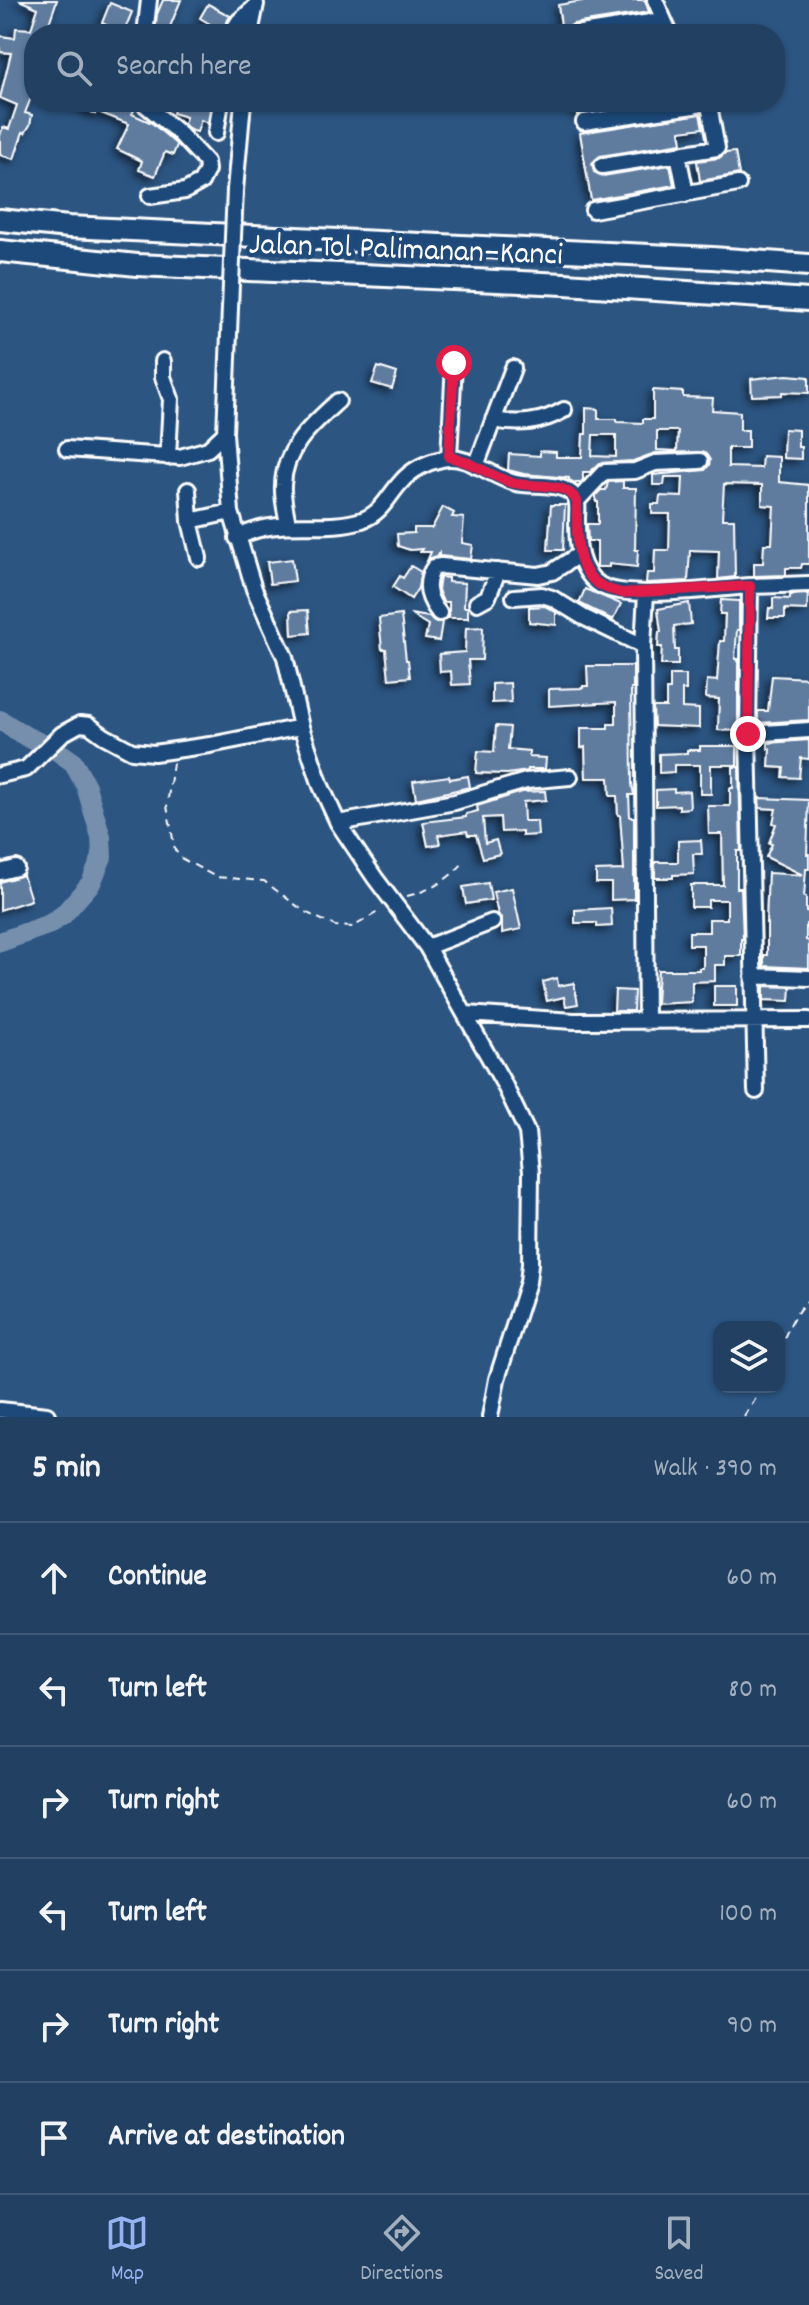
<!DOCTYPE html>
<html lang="en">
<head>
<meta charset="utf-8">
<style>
	:root { --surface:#214062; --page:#294768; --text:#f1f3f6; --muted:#a2afbe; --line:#3e5977; --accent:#95b2f1 }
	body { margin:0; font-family:Dekko,sans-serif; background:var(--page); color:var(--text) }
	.controls { position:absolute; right:24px; bottom:24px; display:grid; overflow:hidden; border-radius:16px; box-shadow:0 2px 6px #0004 }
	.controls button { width:72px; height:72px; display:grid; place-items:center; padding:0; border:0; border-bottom:2px solid var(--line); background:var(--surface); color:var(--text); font:40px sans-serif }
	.stop { position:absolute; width:24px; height:24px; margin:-18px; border:6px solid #e11d48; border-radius:50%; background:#fff }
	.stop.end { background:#e11d48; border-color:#fff; box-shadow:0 2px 8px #0008 }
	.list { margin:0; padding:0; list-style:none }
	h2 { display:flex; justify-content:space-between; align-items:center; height:104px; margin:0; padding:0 32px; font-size:34px }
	h2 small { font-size:26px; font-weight:400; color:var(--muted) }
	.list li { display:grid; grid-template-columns:52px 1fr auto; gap:24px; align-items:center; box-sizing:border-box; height:112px; padding:0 32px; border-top:2px solid var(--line) }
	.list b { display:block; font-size:30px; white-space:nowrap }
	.list em { font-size:26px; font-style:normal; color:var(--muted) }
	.icon { flex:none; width:44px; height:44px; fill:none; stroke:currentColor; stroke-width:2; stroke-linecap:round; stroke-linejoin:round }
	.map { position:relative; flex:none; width:809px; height:1417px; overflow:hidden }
	.search { position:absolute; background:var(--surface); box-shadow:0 2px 6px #0004; left:24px; right:24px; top:24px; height:88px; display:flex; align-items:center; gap:20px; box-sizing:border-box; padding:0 28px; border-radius:32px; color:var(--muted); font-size:30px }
	.sheet { height:776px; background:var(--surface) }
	nav { display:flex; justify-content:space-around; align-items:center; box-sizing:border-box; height:112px; border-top:2px solid var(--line); background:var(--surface); font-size:22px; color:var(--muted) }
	nav a { display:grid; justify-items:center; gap:4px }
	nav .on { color:var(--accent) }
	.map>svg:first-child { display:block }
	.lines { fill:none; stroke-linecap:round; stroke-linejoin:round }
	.river { stroke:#748fad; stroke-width:20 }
	.building { fill:#5e7c9f; stroke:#fff; stroke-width:2; fill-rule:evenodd; filter:url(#shadow) }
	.minor-casing { stroke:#fff; stroke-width:20 }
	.highway-casing { stroke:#fff; stroke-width:26 }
	.path { stroke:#fff; stroke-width:2; stroke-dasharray:8 6; stroke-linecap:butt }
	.minor { stroke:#1f4a7a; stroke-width:14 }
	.highway { stroke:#1f4a7a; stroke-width:20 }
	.minor-bridge-casing { stroke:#fff; stroke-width:20; stroke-linecap:butt }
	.minor-bridge { stroke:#1f4a7a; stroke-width:14 }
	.route { stroke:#e11d48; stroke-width:10 }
	.labels { text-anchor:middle; stroke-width:8; stroke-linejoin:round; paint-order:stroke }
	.street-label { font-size:32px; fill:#fff; stroke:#1f4a7a }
</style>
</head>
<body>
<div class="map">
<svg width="809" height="1417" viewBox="0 0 809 1417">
	<defs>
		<filter id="shadow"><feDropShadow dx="-3.5" dy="3.5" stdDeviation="4" flood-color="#0009"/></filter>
	</defs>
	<rect width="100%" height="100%" fill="#2c5582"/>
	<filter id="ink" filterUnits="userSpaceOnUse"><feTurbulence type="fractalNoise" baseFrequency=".0125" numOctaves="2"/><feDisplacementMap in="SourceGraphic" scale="16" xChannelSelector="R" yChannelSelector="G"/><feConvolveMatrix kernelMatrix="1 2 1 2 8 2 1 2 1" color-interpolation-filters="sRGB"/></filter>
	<g filter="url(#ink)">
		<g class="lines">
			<!-- river -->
			<path class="river" d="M0,720L27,737L56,750L73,762L86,786L101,837L102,857L91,883L63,915L50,924L0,942"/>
		</g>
		<!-- building -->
		<path class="building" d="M19,0H57L47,29L42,28V34H34V90L25,113L32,115L30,125L25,133L23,132L14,159L0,155V136L3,127L9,129L17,105L0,98L11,53L0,52V36L15,38L16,28L31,29L38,8Z
			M163,0H181L167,34H155L157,14Z
			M588,0H645L649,12L573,24L562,32L558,5Z
			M110,3L132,12L123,34H110L113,28L102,23Z
			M208,4L230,16L222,31L200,18Z
			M74,102H128L132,104L135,109L132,114L152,123L177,145L173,155L165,152L155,176L139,170L142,161L117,149L129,124L96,111L95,114Z
			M177,102H211L208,123L201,120L197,132L190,130L184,124L186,117L173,113Z
			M575,102H630L631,105L583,112L577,115Z
			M700,114L703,128L680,131L682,143L600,156L592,163L594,172L603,176L670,165L674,185L591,200L580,133Z
			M735,152L739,174L700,181L697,161L719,158L725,153Z
			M378,367L397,373L392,389L372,383Z
			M787,375L809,377V393L782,392V395L752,396L751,379Z
			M653,390L683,392V397L713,398L712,410L740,412V430H748V448H728V467L761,468L762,456L779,457V482L809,485V564H802L801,568H786V575L754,576V563H763L764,544H772L774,506L762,505V485L724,484L722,519H734L735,577L718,579L719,551L690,550L688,581L646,583L647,573H654L655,550H669L670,514H652V504H659L660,496L682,497L683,477H665L664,485H653V475L705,470L709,465L710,460L704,452L655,453L633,461L600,463L590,472H583V480L580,483H575L569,480V478L524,474L508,470L509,454L540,456V451L556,452V457H582L583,434H586V408L598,409V419H617V422L643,423V419H653ZM657,431H678L677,451L657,450ZM593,435H616V457L592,456Z
			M784,429L798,430V447H801V459L783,458Z
			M623,481V488H636L635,550H638L637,567L609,564V567H597V541H588L587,524H598V502H596V495L601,490H606L608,482Z
			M551,505H565L563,550H548Z
			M443,507L454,513L452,517L464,518L462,543L473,545L471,559L439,556V553L437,556L428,559L431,552H420L422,549L410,550L398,546L397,534L414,533V528H432Z
			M292,559L295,581L270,584L267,562Z
			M411,566L421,572L418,588L411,599L393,587L400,576L403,578Z
			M440,577L448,578V582L465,583L464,607H468V618H449V602H443L438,590Z
			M585,589L621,604L613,620L579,603Z
			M808,594L807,610L785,609V618H768L769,608L773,609V598L790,599V595Z
			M721,600L739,601V630H737L735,659H738V731L718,730L719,699L706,698L707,680L717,681L720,641H724L725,614H720Z
			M689,603L691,624L674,626L675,650H678V665H661L662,647H658L659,632H661L658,609Z
			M529,607L545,606L556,612V625L529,622Z
			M308,610L310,633L292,635L291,611Z
			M410,614L429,617L434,622H442L439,641L425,639L428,625Z
			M401,615L406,660H408L410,677L389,679L386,649H382L379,618Z
			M483,627L482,660H468L470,684L452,685L451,671L440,672L439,654L465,652L466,628Z
			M587,666H633V689H631L632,784L634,795H629L630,817H634V899L611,900V883H596V871L624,870L620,815H618L617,796H610L609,778H586L585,747L581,748V728H608V724H616V702L549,706V689L583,688V686H588Z
			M670,675H686V690H682V708L699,709V728L654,726L653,707H666V690H670Z
			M772,676L809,678V720L758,723V711H768Z
			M510,683L511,702L492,703V684Z
			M496,726L510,727L508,749L529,751V757L546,758L545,769H528V771L507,774L476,773L478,751L494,752Z
			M809,740V759L801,758L799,778L783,777L784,768L769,767L770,749H768V743Z
			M700,746H737V765H711V794H700V765H674V772L659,773V754L687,753V750H700Z
			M733,767H739L741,851H737V888H741L743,939H741V956H725V965H715V981L692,982V1002L656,1004L658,970H699V968H703V945H689V932H709V919H727V900H708V907H691V885H723L722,834H709L708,806H730V788H733Z
			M449,776L450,779L468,776L470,787L416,799L413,781Z
			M674,789V792L689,791L690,808L679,809V805L656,806V790Z
			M545,791L546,800L523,802L524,821H537L538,835L522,836V831L501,832L500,817L483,818L485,843L496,840L500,854L483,858L476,835H468L467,831L438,835L440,844L428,846L423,822L466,817V814L478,811L477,806L522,792Z
			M759,798L809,800L807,854H809V869H806L804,897H806V912H809V924H806V940L809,941V968L764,966V955H767V923H766L768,873L803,875L766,857L772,844L769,843L776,824L773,823L776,809L760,808Z
			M701,840L702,854H693L694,874L673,875V878H655V862H678V841Z
			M23,875L31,900L0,910V882Z
			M488,883L491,900L466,904L463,887Z
			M512,888L521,929L502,933V919L498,914L493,892Z
			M611,908L612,926L597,927V923H575V910Z
			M557,978L558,986L574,983L578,1004L566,1006L564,997L547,1001L543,982Z
			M714,986H737V1006H714Z
			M764,986L791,987L790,1001L764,1000Z
			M615,990L634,991L633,1011H614Z"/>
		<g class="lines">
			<!-- minor casing -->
			<g class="minor-casing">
				<path id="minor" d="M655,0L670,34
					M145,34L149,0
					M231,34L239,21L255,7
					M250,34L256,4
					M575,34L663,20
					M142,102L179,133L206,162L207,170L201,182L185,191L150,196
					M584,122L693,106L705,102
					M216,133L221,102
					M678,154L686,194
					M602,166L717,148L709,105L707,102
					M235,190L243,102
					M593,210L738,184
					M230,308L225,433L231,512L254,589L285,657L301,727L321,786L338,823L375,878L427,947L504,1084L527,1132L531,1172L530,1264L528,1282L497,1379L490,1417
					M163,361V377L171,399L168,457
					M493,420C520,425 541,423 564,410
					M67,449L180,457L208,449L225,433
					M449,457L454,363
					M476,466L513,368
					M188,490L190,521
					M577,501L604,472L635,471L655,463L700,461
					M288,524C286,512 282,498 283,485C284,448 313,424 338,401
					M237,538C278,515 321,533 362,520C382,513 388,496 401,482C411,470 427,462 442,459C468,453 492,478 516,483C532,487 563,481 574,496C579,502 577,512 577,519C577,543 578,571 600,585C626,601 716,588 750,586L748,734L756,1091
					M199,558L190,521L231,512
					M750,586L809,584
					M514,597L542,595L552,598L583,617L643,646
					M477,603L488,597L498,571
					M439,613C428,599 423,584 434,567L441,566L538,575L552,572L580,554
					M748,734L809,730
					M0,775L26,769L62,734L80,724L89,725L104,736L132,751L154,753L210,745L301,727
					M338,823L455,802L526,781L570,777
					M0,872L16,868
					M427,947L492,922
					M753,976L809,978
					M466,1014L574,1021L809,1020
					M646,1022L643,646L646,593
					M0,1410L47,1415"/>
			</g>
			<!-- highway casing -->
			<g class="highway-casing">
				<path id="highway" d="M0,220L69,227L712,258L809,265
					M0,251L137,265L565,284L809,300"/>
			</g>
			<!-- path -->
			<path class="path" d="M173,763L167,806L175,850L181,858L216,877L264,881L305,912L335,926L353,927L381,910
				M407,896C432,890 448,880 465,861
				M779,1351C787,1331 793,1314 809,1299
				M744,1417L763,1387"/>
			<!-- minor -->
			<use href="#minor" class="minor"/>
			<!-- highway -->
			<use href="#highway" class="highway"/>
			<!-- minor-bridge casing -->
			<g class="minor-bridge-casing">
				<path id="minor-bridge" d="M230,308L235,190"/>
			</g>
			<!-- minor-bridge -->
			<use href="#minor-bridge" class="minor-bridge"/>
		</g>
	</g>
	<g class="lines" filter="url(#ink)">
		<!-- route -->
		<path class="route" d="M454,363L449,457C473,461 491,477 513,483C534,488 564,480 577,501C577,529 572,573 604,587C609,590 616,591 622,593L750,586L748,734"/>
	</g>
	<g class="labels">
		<!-- street labels -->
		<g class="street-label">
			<text transform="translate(406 247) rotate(2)" y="11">Jalan Tol Palimanan–Kanci</text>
		</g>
	</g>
</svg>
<div class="controls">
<button><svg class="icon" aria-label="layers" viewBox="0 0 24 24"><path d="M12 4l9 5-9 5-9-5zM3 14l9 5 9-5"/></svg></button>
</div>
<div class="stop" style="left:454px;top:363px"></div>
<div class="stop end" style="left:748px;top:734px"></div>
<div class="search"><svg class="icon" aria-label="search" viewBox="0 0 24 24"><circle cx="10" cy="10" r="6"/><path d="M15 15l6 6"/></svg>Search here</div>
</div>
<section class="sheet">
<h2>5 min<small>Walk · 390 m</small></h2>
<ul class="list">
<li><svg class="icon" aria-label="ahead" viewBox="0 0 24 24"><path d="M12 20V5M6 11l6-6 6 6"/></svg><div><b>Continue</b></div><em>60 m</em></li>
<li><svg class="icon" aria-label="left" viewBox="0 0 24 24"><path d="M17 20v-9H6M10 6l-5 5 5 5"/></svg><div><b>Turn left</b></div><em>80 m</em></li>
<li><svg class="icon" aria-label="right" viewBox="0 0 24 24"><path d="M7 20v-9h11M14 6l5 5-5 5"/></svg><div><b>Turn right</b></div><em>60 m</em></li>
<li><svg class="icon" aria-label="left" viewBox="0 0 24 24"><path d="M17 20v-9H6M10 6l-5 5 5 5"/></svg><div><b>Turn left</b></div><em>100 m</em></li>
<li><svg class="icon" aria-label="right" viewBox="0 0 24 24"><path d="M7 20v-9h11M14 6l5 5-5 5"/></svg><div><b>Turn right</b></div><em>90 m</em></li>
<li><svg class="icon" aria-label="arrive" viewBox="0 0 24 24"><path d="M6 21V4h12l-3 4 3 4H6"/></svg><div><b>Arrive at destination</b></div></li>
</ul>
</section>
<nav>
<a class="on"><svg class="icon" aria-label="map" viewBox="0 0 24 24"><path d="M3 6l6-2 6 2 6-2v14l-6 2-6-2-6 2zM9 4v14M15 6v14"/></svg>Map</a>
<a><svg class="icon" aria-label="directions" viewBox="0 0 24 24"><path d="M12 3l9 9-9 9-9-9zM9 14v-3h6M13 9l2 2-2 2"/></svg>Directions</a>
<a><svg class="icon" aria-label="saved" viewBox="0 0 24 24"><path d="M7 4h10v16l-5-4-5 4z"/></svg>Saved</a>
</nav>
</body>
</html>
